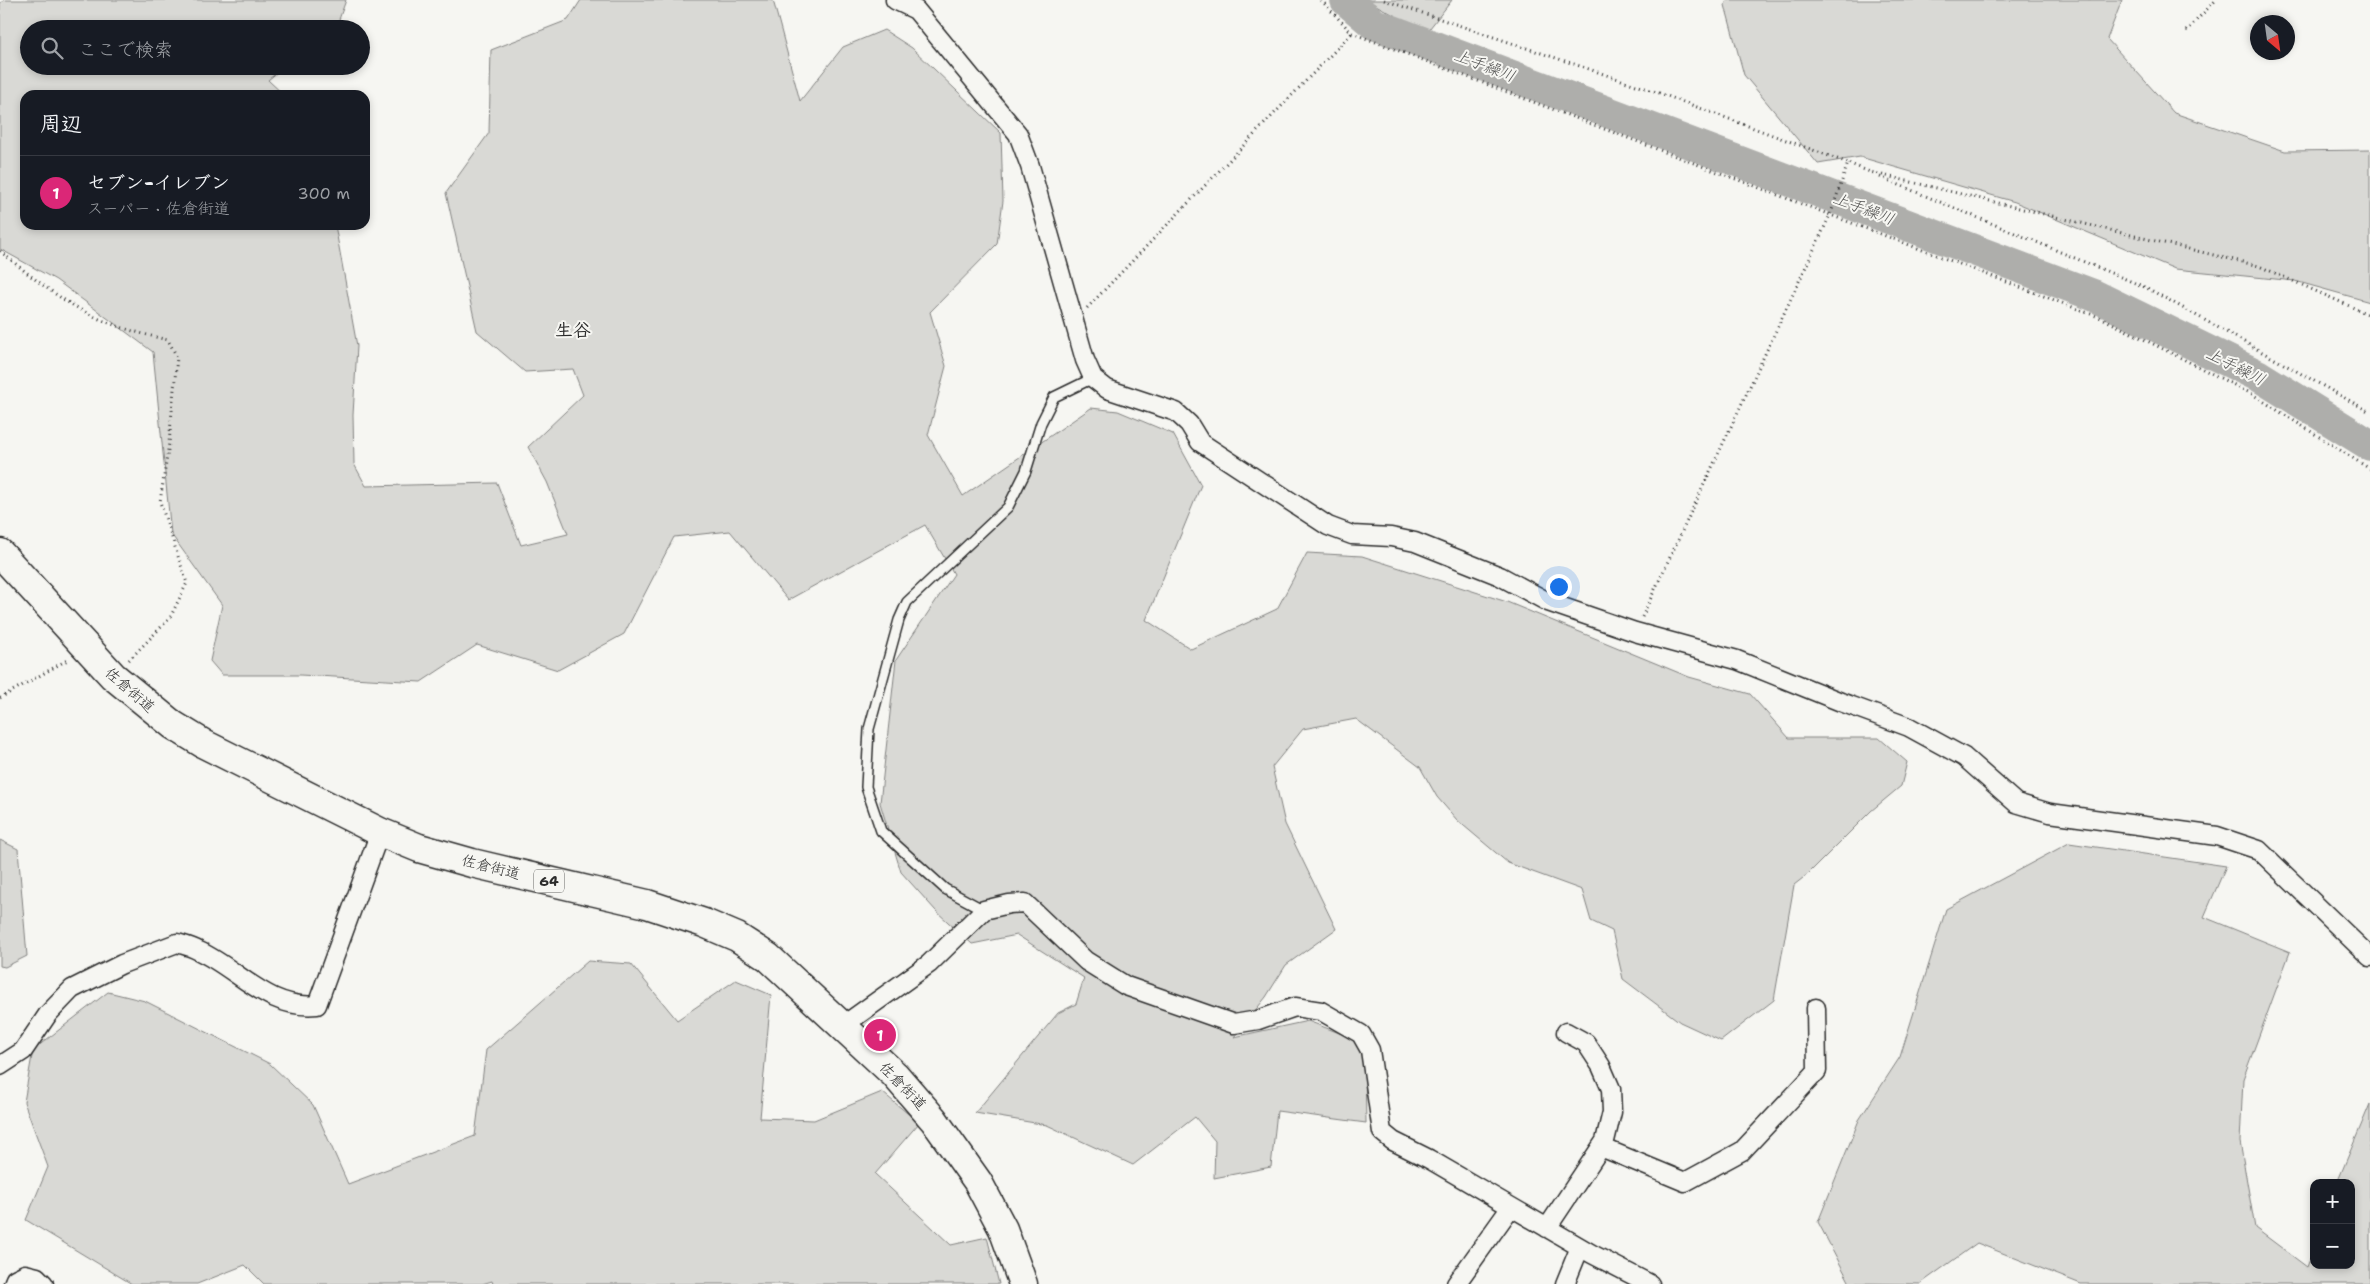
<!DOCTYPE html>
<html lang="ja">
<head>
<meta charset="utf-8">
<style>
	:root { --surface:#171b24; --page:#20242c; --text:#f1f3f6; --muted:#9ea1a6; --line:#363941; --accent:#db2777 }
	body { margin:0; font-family:"Shantell Sans","Klee One",sans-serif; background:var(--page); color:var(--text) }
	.controls { position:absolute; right:15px; bottom:15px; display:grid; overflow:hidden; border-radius:10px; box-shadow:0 2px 8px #0003 }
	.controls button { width:45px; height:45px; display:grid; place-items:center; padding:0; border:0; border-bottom:1px solid var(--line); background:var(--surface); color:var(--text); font:25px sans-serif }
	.compass { position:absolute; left:2250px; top:15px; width:45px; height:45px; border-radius:50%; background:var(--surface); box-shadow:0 2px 8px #0003; rotate:151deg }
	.you { position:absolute; left:1558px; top:586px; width:18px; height:18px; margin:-12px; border:4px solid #fff; border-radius:50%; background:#1a73e8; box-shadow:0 0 0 8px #1a73e833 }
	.badge { display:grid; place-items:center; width:32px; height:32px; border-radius:50%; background:var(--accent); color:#fff; font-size:16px; font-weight:700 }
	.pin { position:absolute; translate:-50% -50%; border:2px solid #fff; box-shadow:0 1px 5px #0006 }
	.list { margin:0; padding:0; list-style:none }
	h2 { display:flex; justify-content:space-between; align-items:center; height:65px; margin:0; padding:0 20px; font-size:21px }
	h2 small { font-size:16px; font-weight:400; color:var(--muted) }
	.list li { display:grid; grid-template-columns:32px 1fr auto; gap:15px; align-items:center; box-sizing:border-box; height:75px; padding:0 20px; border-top:1px solid var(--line) }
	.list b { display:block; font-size:19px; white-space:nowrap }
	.list p { margin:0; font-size:16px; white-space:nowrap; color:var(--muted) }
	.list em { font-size:16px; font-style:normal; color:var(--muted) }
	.icon { flex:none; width:28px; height:28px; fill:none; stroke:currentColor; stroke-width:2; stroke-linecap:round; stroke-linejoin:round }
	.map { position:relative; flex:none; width:2370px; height:1284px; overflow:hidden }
	.search { position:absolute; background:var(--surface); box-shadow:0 2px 8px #0003; left:20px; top:20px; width:350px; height:55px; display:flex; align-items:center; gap:12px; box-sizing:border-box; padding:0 18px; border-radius:28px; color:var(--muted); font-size:19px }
	.panel { position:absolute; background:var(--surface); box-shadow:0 2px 8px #0003; left:20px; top:90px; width:350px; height:140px; border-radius:15px }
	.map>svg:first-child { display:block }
	.green { fill:#d9d9d5; stroke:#828280 }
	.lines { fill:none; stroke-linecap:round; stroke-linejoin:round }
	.river { stroke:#aeaeab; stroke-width:32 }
	.lane-casing { stroke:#2b2b2b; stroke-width:12 }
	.street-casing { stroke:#2b2b2b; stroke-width:21 }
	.primary-casing { stroke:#2b2b2b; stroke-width:31 }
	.path { stroke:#2b2b2b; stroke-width:3; stroke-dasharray:1 4; stroke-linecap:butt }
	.lane { stroke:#f6f6f2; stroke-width:9 }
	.street { stroke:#f6f6f2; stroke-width:18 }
	.primary { stroke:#f6f6f2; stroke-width:28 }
	.labels { text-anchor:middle; stroke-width:4; stroke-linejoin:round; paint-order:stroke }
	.shield { fill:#f6f6f2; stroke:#686867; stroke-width:1 }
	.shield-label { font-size:14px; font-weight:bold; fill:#2b2b2b }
	.street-label { font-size:15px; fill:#2b2b2b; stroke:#f6f6f2 }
	.water-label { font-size:16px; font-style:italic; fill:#525251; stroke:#f6f6f2 }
	.quarter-label { font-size:18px; font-weight:bold; fill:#2b2b2b; stroke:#f6f6f2 }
</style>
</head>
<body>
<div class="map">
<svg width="2370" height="1284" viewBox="0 0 2370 1284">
	<rect width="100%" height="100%" fill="#f6f6f2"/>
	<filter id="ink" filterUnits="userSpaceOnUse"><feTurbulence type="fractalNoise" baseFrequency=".02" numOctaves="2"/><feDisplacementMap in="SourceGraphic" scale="10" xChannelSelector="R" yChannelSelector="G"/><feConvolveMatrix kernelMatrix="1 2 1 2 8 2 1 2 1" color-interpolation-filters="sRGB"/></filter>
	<g filter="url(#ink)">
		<!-- green -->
		<path class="green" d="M5,0H346L337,25L332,29H29V66H285L268,80L284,95H25V225H335L357,346L353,415L354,464L366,486L497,483L521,545L568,534L547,482L528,447L583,395L573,369L525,372L477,331L446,193L489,133L491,50L568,20L581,0H773L800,101L843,47L884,30L912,48L1001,133L1003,201L997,244L930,312L946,366L928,435L963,496L1091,408L1118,411L1173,434L1201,485L1146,620L1191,649L1277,609L1307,553L1362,556L1507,602L1689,677L1750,694L1789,738H1879L1907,762L1901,786L1871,811L1808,874L1794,885L1774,1000L1721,1041L1680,1022L1623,979L1612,931L1591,921L1582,890L1508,863L1457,820L1437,797L1420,767L1356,719L1303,729L1272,767L1285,824L1336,929L1286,965L1266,997L1234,1037L1308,1021L1355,1039L1365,1065L1366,1123L1277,1111L1271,1167L1214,1178L1215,1141L1195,1117L1133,1165L1047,1125L975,1113L1058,1013L1076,1004L1084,978L1017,935L972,944L936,911L901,872L880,803L896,660L954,574L925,525L788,600L730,531L674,537L624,634L558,670L477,645L421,682L300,675H222L210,661L222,605L171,534L153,352L56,280L0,249V3Z
			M1367,0H1452L1426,33Z
			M1727,0H2122L2107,39L2174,113L2285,151L2370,150V302L2295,281L2175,269L2015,202L1860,157L1818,164L1744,75L1725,5Z
			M0,840L18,849L27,956L5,967L0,966Z
			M2069,843L2226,866L2204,917L2290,952L2243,1079L2240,1142L2255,1228L2307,1267L2314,1248V1265H2351V1183H2337L2370,1104V1284H2081L1977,1243L1920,1284L1850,1283L1818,1222L1859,1120L1900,1057L1946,909Z
			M588,961L631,964L677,1020L736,980L771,995L760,1118L814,1120L882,1092L919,1123L875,1174L951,1245L987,1237L999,1284H493L492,1281L482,1284H264L245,1265L197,1284H132L26,1220L48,1167L24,1102L33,1050L108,992L145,1001L270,1064L313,1105L348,1184L475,1136L486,1050Z"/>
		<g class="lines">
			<!-- river -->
			<path class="river" d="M1346,0L1374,24L2093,295L2259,376L2370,445"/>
			<!-- lane casing -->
			<g class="lane-casing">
				<path id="lane" d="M984,910L945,889L881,831L866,787L869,729L899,620L907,602L1008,507L1026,471L1041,423L1054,397L1093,378"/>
			</g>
			<!-- street casing -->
			<g class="street-casing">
				<path id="street" d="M895,0L916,10L1018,134L1030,166L1085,360L1093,378L1107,389L1176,412L1189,424L1200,442L1328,526L1352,535L1391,537L1415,542L1500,576L1548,602L1635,632L1737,660L1841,702L1909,727L1964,757L2016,803L2050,813L2217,836L2259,850L2370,957
					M841,1027L929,964L984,910L1009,904L1025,903L1086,961L1126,986L1234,1024L1258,1020L1295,1007L1321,1011L1361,1034L1370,1050L1382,1132L1393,1141L1429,1159L1592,1254L1650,1284
					M0,1066L23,1051L48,1014L72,989L122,964L177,943C184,945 192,947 199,951C240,970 268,1010 317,1005L380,832
					M1601,1147L1685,1182L1742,1151L1817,1071L1816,1008
					M1547,1228L1605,1141L1612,1112L1611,1089L1601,1066L1586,1043L1566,1032
					M13,1284L15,1279L25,1274L37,1277L44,1284
					M1456,1284L1511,1207
					M1565,1284L1580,1247"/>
			</g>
			<!-- primary casing -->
			<g class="primary-casing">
				<path id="primary" d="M0,553L113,676L173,725L204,744L380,832L419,848L472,863L647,904L704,923L737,937L768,957L895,1075L934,1120L978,1182L1003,1229L1023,1284"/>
			</g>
			<!-- path -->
			<path class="path" d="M1321,0L1352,33L2104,319L2252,394L2370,469
				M1384,0L1651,90L1848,163
				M2186,31L2216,0
				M1880,177L2147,288L2370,412
				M0,251C28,274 58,299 91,315C115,327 142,334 168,340L177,357L169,443L160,502L187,583L170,618L128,661
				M1087,308L1352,33
				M1642,617L1831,213L1848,163L1870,172L2259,266L2370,315
				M0,698L69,659"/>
			<!-- lane -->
			<use href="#lane" class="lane"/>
			<!-- street -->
			<use href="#street" class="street"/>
			<!-- primary -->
			<use href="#primary" class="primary"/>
		</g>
	</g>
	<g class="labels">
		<!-- shield labels -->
		<rect class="shield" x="534" y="869.5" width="30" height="23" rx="4"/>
		<g class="shield-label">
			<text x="549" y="886">64</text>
		</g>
		<!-- street labels -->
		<g class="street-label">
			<text transform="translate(130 690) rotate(41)" y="5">佐倉街道</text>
			<text transform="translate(491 867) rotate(14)" y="5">佐倉街道</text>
			<text transform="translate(903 1086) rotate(46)" y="5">佐倉街道</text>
		</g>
		<!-- water labels -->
		<g class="water-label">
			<text transform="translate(1485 65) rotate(21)" y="6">上手繰川</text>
			<text transform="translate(1864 208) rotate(21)" y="6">上手繰川</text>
			<text transform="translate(2236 366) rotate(27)" y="6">上手繰川</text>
		</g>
		<!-- quarter labels -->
		<g class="quarter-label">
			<text x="573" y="336">生谷</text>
		</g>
	</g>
</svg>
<div class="controls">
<button>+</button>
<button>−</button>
</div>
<svg class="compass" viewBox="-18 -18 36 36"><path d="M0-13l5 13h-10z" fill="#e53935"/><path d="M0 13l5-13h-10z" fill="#9ea1a6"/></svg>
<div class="you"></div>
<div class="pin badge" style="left:880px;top:1035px">1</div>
<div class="search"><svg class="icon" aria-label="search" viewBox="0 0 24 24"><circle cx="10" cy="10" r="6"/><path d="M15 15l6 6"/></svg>ここで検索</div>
<section class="panel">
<h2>周辺<small></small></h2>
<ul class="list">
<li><span class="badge">1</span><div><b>セブン-イレブン</b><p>スーパー · 佐倉街道</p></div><em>300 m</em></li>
</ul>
</section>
</div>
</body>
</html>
